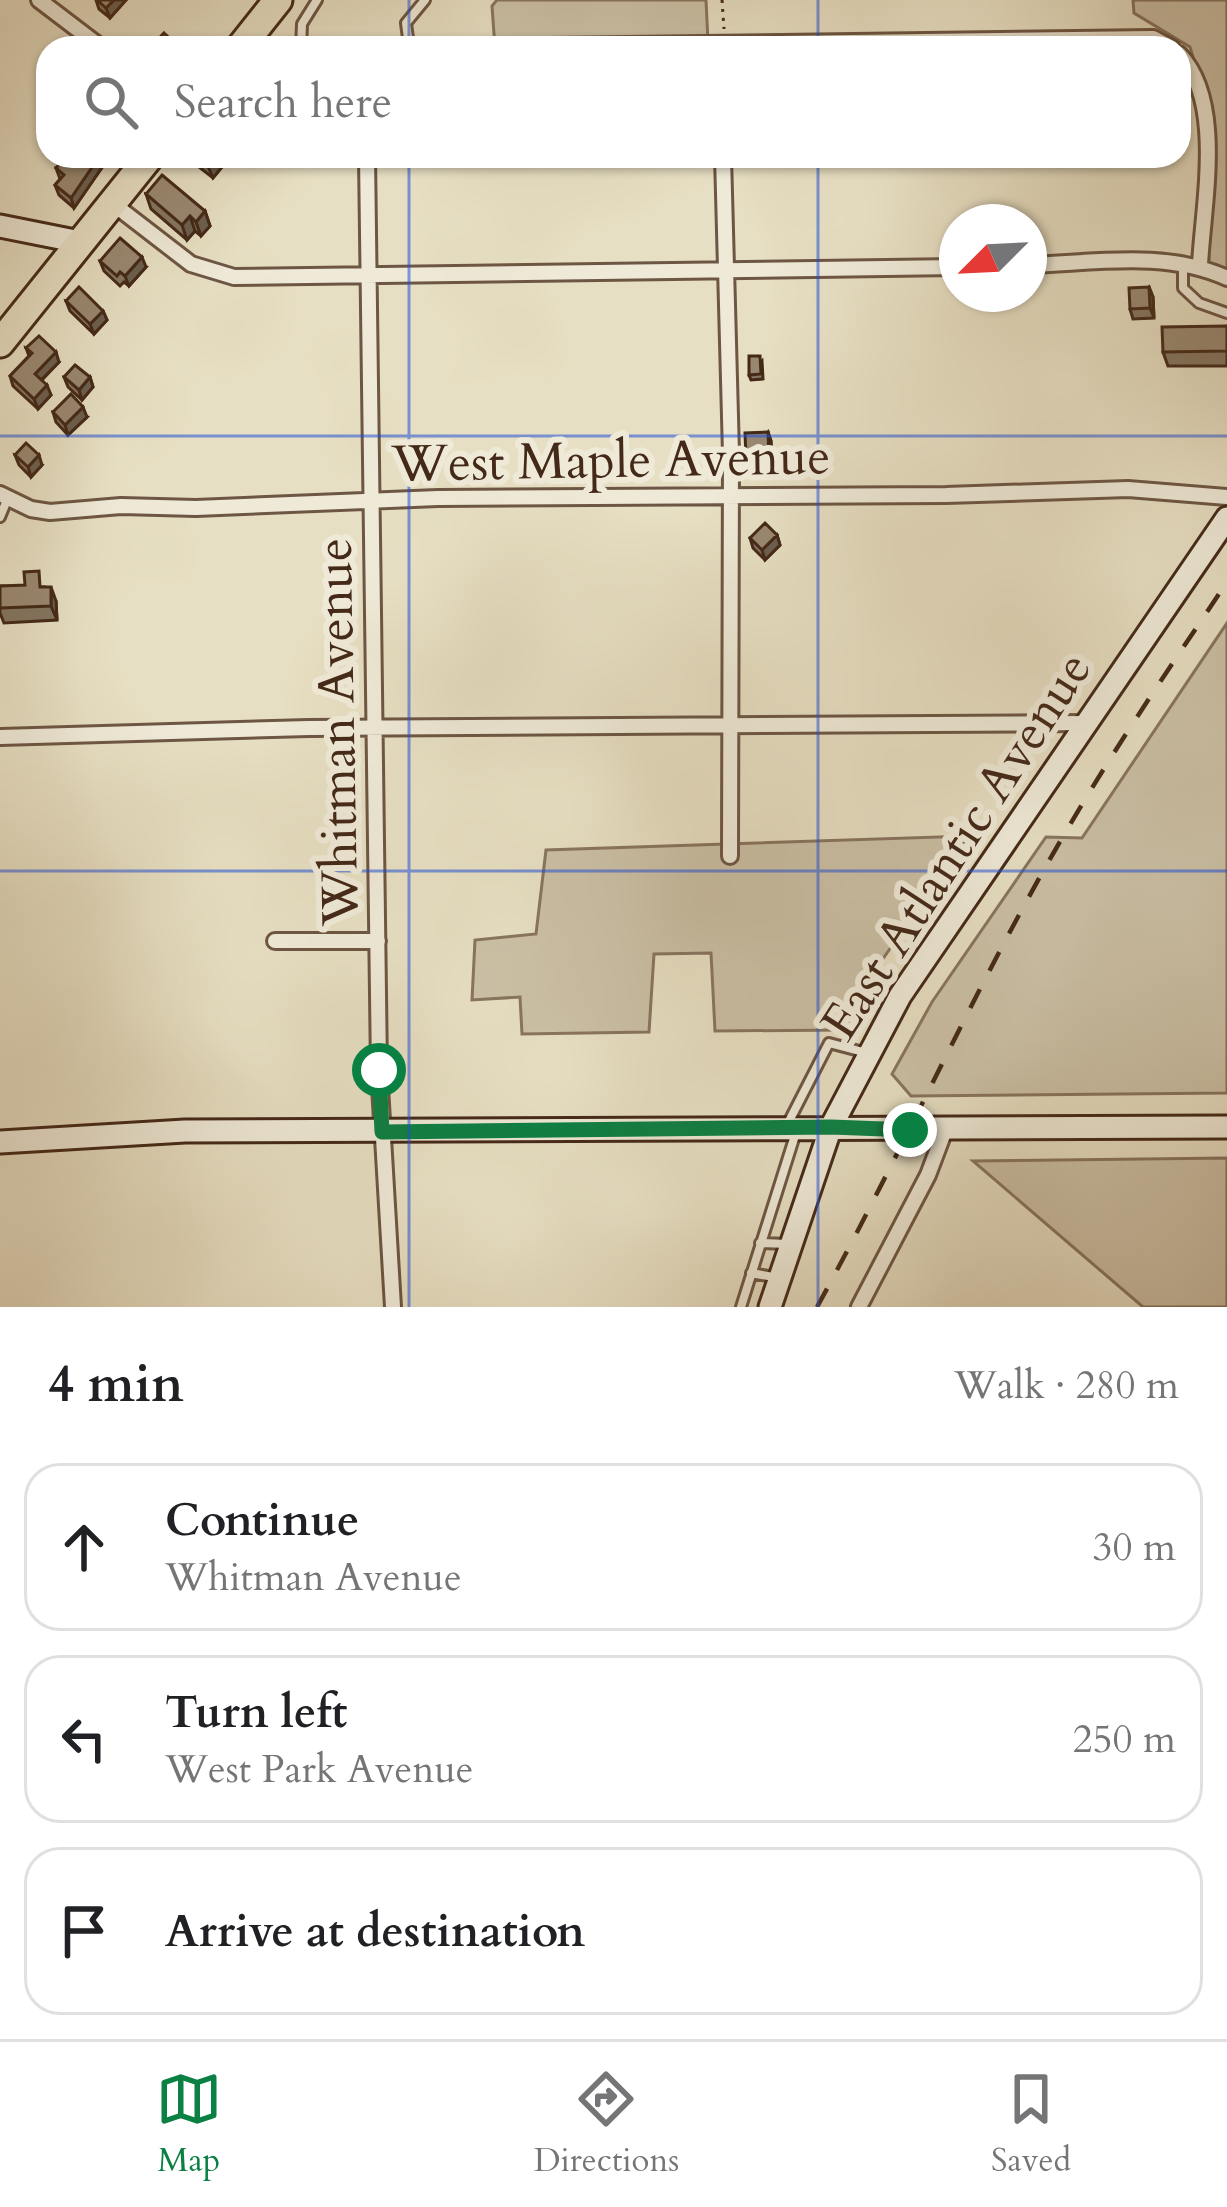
<!DOCTYPE html>
<html lang="en">
<head>
<meta charset="utf-8">
<style>
	:root { --surface:#fff; --page:#f6f6f6; --text:#202124; --muted:#757577; --line:#e0e0e0; --accent:#0b8043 }
	body { margin:0; font-family:Cardo,serif; background:var(--page); color:var(--text) }
	.compass { position:absolute; left:939px; top:204px; width:108px; height:108px; border-radius:50%; background:var(--surface); box-shadow:0 3px 9px #0004; rotate:246deg }
	.stop { position:absolute; width:36px; height:36px; margin:-27px; border:9px solid #0b8043; border-radius:50%; background:#fff }
	.stop.end { background:#0b8043; border-color:#fff; box-shadow:0 3px 12px #0008 }
	.list { margin:0; padding:0; list-style:none }
	h2 { display:flex; justify-content:space-between; align-items:center; height:156px; margin:0; padding:0 48px; font-size:51px }
	h2 small { font-size:39px; font-weight:400; color:var(--muted) }
	.list li { display:grid; grid-template-columns:78px 1fr auto; gap:36px; align-items:center; box-sizing:border-box; height:168px; margin:0 24px 24px; padding:0 24px; border:3px solid var(--line); border-radius:36px }
	.list b { display:block; font-size:45px; white-space:nowrap }
	.list p { margin:0; font-size:39px; white-space:nowrap; color:var(--muted) }
	.list em { font-size:39px; font-style:normal; color:var(--muted) }
	.icon { flex:none; width:66px; height:66px; fill:none; stroke:currentColor; stroke-width:2; stroke-linecap:round; stroke-linejoin:round }
	.map { position:relative; flex:none; width:1227px; height:1307px; overflow:hidden }
	.search { position:absolute; background:var(--surface); box-shadow:0 3px 9px #0004; left:36px; right:36px; top:36px; height:132px; display:flex; align-items:center; gap:30px; box-sizing:border-box; padding:0 42px; border-radius:36px; color:var(--muted); font-size:45px }
	.sheet { height:732px; background:var(--surface) }
	nav { display:flex; justify-content:space-around; align-items:center; box-sizing:border-box; height:168px; border-top:3px solid var(--line); background:var(--surface); font-size:33px; color:var(--muted) }
	nav a { display:grid; justify-items:center; gap:6px }
	nav .on { color:var(--accent) }
	.map>svg:first-child { display:block }
	.green { fill:#cbc0a6; stroke:#88745f; stroke-width:3 }
	.lines { fill:none; stroke-linecap:round; stroke-linejoin:round }
	.lane-casing { stroke:#6d5643; stroke-width:14 }
	.street-casing { stroke:#6d5643; stroke-width:20 }
	.secondary-casing { stroke:#442918; stroke-width:27 }
	.highway-casing { stroke:#442918; stroke-width:33 }
	.path { stroke:#442918; stroke-width:3; stroke-dasharray:3 6; stroke-linecap:butt }
	.lane { stroke:#efead8; stroke-width:8 }
	.street { stroke:#efead8; stroke-width:14 }
	.secondary { stroke:#efead8; stroke-width:21 }
	.highway { stroke:#e7dfc3; stroke-width:27 }
	.rail { stroke:#442918; stroke-width:4.5; stroke-dasharray:21 21; stroke-linecap:butt }
	.wall { fill:#847561; stroke:#442918; stroke-width:3 }
	.shaded-wall { fill:#6b5f4f; stroke:#442918; stroke-width:3 }
	.building { fill:#998871; stroke:#442918; stroke-width:3 }
	.route { stroke:#0b8043; stroke-width:15 }
	.grid { fill:none; stroke:#1d4ed8; stroke-width:3; stroke-opacity:0.55 }
	.labels { text-anchor:middle; stroke-width:12; stroke-linejoin:round; paint-order:stroke }
	.street-label { font-size:51px; fill:#442918; stroke:#efead8 }
</style>
</head>
<body>
<div class="map">
<svg width="1227" height="1307" viewBox="0 0 1227 1307">
	<rect width="100%" height="100%" fill="#e7dfc3"/>
	<filter id="stains"><feTurbulence type="fractalNoise" baseFrequency=".00167" numOctaves="4"/><feColorMatrix values="0 0 0 0 .2 0 0 0 0 .09 0 0 0 0 .02 0 0 0 .5 -.17"/></filter>
	<radialGradient id="worn" r=".72"><stop offset=".6" stop-color="#630" stop-opacity="0"/><stop offset="1" stop-color="#630" stop-opacity=".3"/></radialGradient>
	<!-- green -->
	<path class="green" d="M497,0H706L708,42L495,48L492,6Z
		M1133,0H1227V276L1209,265L1204,93L1190,47L1134,13Z
		M1227,623V1093L911,1096L892,1074L932,1002L1046,837L1082,838Z
		M968,836L878,966L844,1030L715,1031L711,953L654,954L649,1032L522,1034L520,997L472,1000L475,940L536,934L546,850Z
		M1227,1158V1307H1143L973,1161Z"/>
	<g class="lines">
		<!-- lane casing -->
		<g class="lane-casing">
			<path id="lane" d="M409,46L406,23L425,0
				M301,48L302,24L317,0
				M1183,263V288L1199,303L1227,313
				M0,517L7,500
				M786,1127L829,1043L867,1053
				M760,1243L788,1244
				M751,1273L779,1278
				M741,1307L797,1129"/>
		</g>
		<!-- street casing -->
		<g class="street-casing">
			<path id="street" d="M39,0L102,48
				M403,48L1153,38L1172,48
				M1179,54C1225,101 1203,204 1200,265
				M367,156L379,1070L393,1307
				M723,156L731,454L730,856
				M112,203L191,264L234,277L957,267
				M1029,265C1095,263 1166,250 1227,278
				M0,494L31,509L50,512L121,506L196,508L438,498L946,495L1128,489L1227,497
				M0,737L309,728L1089,723
				M275,941H378
				M859,1307L928,1175L945,1130"/>
		</g>
		<!-- secondary casing -->
		<g class="secondary-casing">
			<path id="secondary" d="M0,226L80,242
				M0,1142L185,1131L1227,1127
				M770,1307L831,1127L900,996L1227,518"/>
		</g>
		<!-- highway casing -->
		<g class="highway-casing">
			<path id="highway" d="M240,48L278,0
				M0,343L150,156"/>
		</g>
		<!-- path -->
		<path class="path" d="M722,0L724,29"/>
		<!-- lane -->
		<use href="#lane" class="lane"/>
		<!-- street -->
		<use href="#street" class="street"/>
		<!-- secondary -->
		<use href="#secondary" class="secondary"/>
		<!-- highway -->
		<use href="#highway" class="highway"/>
		<!-- rail -->
		<path class="rail" d="M817,1307C904,1149 976,984 1068,828C1117,744 1173,663 1227,582"/>
	</g>
	<!-- wall -->
	<path class="wall" d="M96,0H126L110,18L99,9Z
		M188,156H231L213,178L189,159Z
		M103,166L74,208L59,195L55,185L60,179L56,168Z
		M146,194L205,211L210,226L201,236L195,231L187,240L151,209Z
		M100,261L146,267L129,286L124,282L120,286L104,271Z
		M1149,287L1153,297L1154,318L1133,319L1130,309Z
		M66,301L103,311L107,320L94,334L70,311Z
		M1227,326V366H1168L1163,352Z
		M26,348L59,362L42,380L51,395L38,409L13,386L10,376L29,356Z
		M762,361L763,379L751,380L749,375Z
		M64,377H90L93,387L82,400L68,387Z
		M53,412L87,417L68,435L56,422Z
		M768,432L771,441L772,467L749,468L746,458Z
		M15,455L42,465L31,477L19,465Z
		M777,535L780,545L765,560L753,548L750,538Z
		M0,586L45,587L56,601L57,620L4,623L0,613Z"/>
	<!-- shaded-wall -->
	<path class="shaded-wall" d="M114,0H126L110,18L106,8Z
		M214,156H231L213,178L207,164Z
		M99,157L103,166L74,208L71,198Z
		M205,211L210,226L201,236L196,222Z
		M190,216L195,231L187,240L182,225Z
		M142,257L146,267L129,286L125,276Z
		M1149,287L1153,297L1154,318L1150,308Z
		M103,311L107,320L94,334L90,324Z
		M56,352L59,362L38,383L35,374Z
		M90,377L93,387L82,400L79,390Z
		M47,385L51,395L38,409L34,399Z
		M83,407L87,417L68,435L65,425Z
		M768,432L771,441L772,467L769,457Z
		M39,455L42,465L31,477L28,467Z
		M777,535L780,545L765,560L762,550Z
		M51,587L56,601L57,620L51,606Z"/>
	<!-- building -->
	<path class="building" d="M97,0H114L106,8Z
		M164,33L180,48H154L152,46Z
		M66,156L99,157L71,198L55,185L64,175L56,168Z
		M198,156H214L207,164Z
		M162,175L205,211L196,222L190,216L182,225L146,194Z
		M120,238L142,257L125,276L120,272L117,276L100,261Z
		M79,287L103,311L90,324L66,301Z
		M1149,287L1150,308L1130,309L1129,288Z
		M1227,326V351L1163,352L1162,327Z
		M39,336L56,352L35,374L47,385L34,399L10,376L32,353L26,348Z
		M749,356H760L761,374L749,375Z
		M75,365L90,377L79,390L64,377Z
		M71,394L83,407L65,425L53,412Z
		M768,432L769,457L746,458L745,433Z
		M26,443L39,455L28,467L15,455Z
		M765,523L777,535L762,550L750,538Z
		M39,571L40,587H51V606L0,608V586L25,585L24,572Z"/>
	<g class="lines">
		<!-- route -->
		<path class="route" d="M379,1070L382,1132L831,1127L910,1130"/>
	</g>
	<!-- grid -->
	<path class="grid" d="M409,0V48M818,0V48M409,156V1307M818,156V1307M0,436H1227M0,871H1227"/>
	<g class="labels">
		<!-- street labels -->
		<g class="street-label">
			<text transform="translate(611 459) rotate(-1)" y="18">West Maple Avenue</text>
			<text transform="translate(336 732) rotate(-91)" y="18">Whitman Avenue</text>
			<text transform="translate(955 845) rotate(-57)" y="18">East Atlantic Avenue</text>
		</g>
	</g>
	<rect width="100%" height="100%" filter="url(#stains)"/>
	<rect width="100%" height="100%" fill="url(#worn)"/>
</svg>
<svg class="compass" viewBox="-18 -18 36 36"><path d="M0-13l5 13h-10z" fill="#e53935"/><path d="M0 13l5-13h-10z" fill="#757577"/></svg>
<div class="stop" style="left:379px;top:1070px"></div>
<div class="stop end" style="left:910px;top:1130px"></div>
<div class="search"><svg class="icon" aria-label="search" viewBox="0 0 24 24"><circle cx="10" cy="10" r="6"/><path d="M15 15l6 6"/></svg>Search here</div>
</div>
<section class="sheet">
<h2>4 min<small>Walk · 280 m</small></h2>
<ul class="list">
<li><svg class="icon" aria-label="ahead" viewBox="0 0 24 24"><path d="M12 20V5M6 11l6-6 6 6"/></svg><div><b>Continue</b><p>Whitman Avenue</p></div><em>30 m</em></li>
<li><svg class="icon" aria-label="left" viewBox="0 0 24 24"><path d="M17 20v-9H6M10 6l-5 5 5 5"/></svg><div><b>Turn left</b><p>West Park Avenue</p></div><em>250 m</em></li>
<li><svg class="icon" aria-label="arrive" viewBox="0 0 24 24"><path d="M6 21V4h12l-3 4 3 4H6"/></svg><div><b>Arrive at destination</b></div></li>
</ul>
</section>
<nav>
<a class="on"><svg class="icon" aria-label="map" viewBox="0 0 24 24"><path d="M3 6l6-2 6 2 6-2v14l-6 2-6-2-6 2zM9 4v14M15 6v14"/></svg>Map</a>
<a><svg class="icon" aria-label="directions" viewBox="0 0 24 24"><path d="M12 3l9 9-9 9-9-9zM9 14v-3h6M13 9l2 2-2 2"/></svg>Directions</a>
<a><svg class="icon" aria-label="saved" viewBox="0 0 24 24"><path d="M7 4h10v16l-5-4-5 4z"/></svg>Saved</a>
</nav>
</body>
</html>
